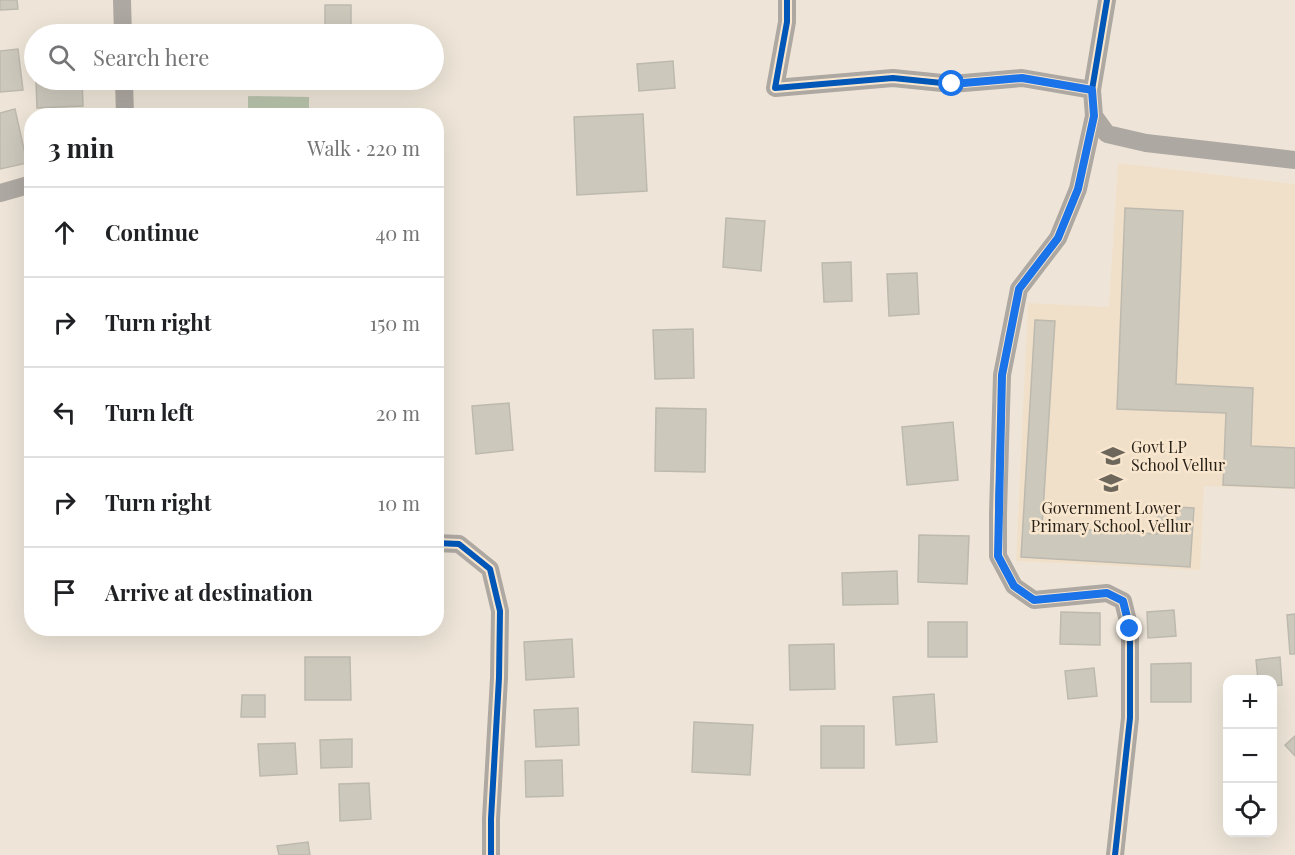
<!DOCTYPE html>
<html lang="en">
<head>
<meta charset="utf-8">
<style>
	:root { --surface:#fff; --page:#f6f6f6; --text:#202124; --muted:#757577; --line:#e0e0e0 }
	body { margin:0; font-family:"Playfair Display",serif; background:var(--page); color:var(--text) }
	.controls { position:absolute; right:18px; bottom:18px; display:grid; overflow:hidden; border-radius:12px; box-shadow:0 6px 24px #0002 }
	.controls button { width:54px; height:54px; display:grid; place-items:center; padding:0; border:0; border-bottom:2px solid var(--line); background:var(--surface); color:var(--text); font:30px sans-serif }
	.stop { position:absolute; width:18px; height:18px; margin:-14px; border:4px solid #1a73e8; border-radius:50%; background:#fff }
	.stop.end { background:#1a73e8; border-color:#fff; box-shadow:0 2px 6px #0008 }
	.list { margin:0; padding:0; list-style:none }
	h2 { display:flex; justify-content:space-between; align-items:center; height:78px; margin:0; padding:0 24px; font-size:26px }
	h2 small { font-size:20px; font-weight:400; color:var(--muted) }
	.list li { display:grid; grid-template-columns:39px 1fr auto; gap:18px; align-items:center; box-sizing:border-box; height:90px; padding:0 24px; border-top:2px solid var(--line) }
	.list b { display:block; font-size:22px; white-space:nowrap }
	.list em { font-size:20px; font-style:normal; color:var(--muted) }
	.icon { flex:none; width:33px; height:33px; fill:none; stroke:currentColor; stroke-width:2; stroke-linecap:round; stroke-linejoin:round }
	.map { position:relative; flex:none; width:1295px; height:855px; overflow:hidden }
	.search { position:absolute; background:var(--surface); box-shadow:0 6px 24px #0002; left:24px; top:24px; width:420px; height:66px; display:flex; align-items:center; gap:15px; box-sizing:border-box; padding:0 21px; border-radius:33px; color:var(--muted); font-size:22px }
	.panel { position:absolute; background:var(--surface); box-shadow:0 6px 24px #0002; left:24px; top:108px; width:420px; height:528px; border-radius:24px }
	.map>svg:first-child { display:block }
	.built { fill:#f1e0c9 }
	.water { fill:#bac5ad }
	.building { fill:#ccc8bc; stroke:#bdb9ae; stroke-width:1.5 }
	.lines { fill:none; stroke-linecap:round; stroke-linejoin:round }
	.street { stroke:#aea8a2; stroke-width:18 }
	.cycleway-casing { stroke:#f8e6ce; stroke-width:10 }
	.cycleway { stroke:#0057b8; stroke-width:6 }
	.route { stroke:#1a73e8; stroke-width:8 }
	.labels { text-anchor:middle; stroke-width:5; stroke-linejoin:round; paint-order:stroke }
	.poi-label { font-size:16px; fill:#282118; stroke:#f8e6ce; text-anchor:start }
</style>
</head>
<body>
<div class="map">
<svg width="1295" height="855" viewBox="0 0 1295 855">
	<rect width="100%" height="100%" fill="#eee5d8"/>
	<!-- built -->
	<path class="built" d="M1118,163L1295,184V489L1204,486L1200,570L1016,561L1028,303L1109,307Z"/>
	<!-- water -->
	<path class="water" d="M248,96L309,97V115H248Z"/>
	<!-- building -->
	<path class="building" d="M0,0H17L18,9L0,10Z
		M325,5H351V28L325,29Z
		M18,49L23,90L0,92V51Z
		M673,61L675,88L639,91L637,64Z
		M36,80H82L83,106L37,108Z
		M15,109L27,163L0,169V113Z
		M643,114L647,191L577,195L574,117Z
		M1125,208L1183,211L1176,384L1253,388L1251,446L1295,448V488L1223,485L1226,413L1117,409Z
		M726,218L765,221L761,271L723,267Z
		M851,262L852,301L824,302L822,263Z
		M917,273L919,314L889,316L887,274Z
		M1035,320L1055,321L1042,527L1157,534L1158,506L1194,508L1190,567L1021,557Z
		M693,329L694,378L655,379L653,330Z
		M509,403L513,450L476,454L472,406Z
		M656,408L706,409L705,472L655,471Z
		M953,422L958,480L907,485L902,427Z
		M919,535L969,536L967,584L918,582Z
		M897,571L898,604L843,605L842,573Z
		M1174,610L1176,636L1148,638L1147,612Z
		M1061,612L1100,613V645L1060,644Z
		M1295,614V654H1290L1287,615Z
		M928,622H967V657H928Z
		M572,639L574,677L526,680L524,642Z
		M834,644L835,689L790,690L789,645Z
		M305,657H350L351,700H305Z
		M1280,657L1282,685L1272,686V680H1258L1256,660Z
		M1191,663V702H1151V664Z
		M1094,668L1097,696L1068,699L1065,671Z
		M934,694L937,742L896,745L893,697Z
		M242,695H265V717H241Z
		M578,708L579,745L536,747L534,710Z
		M694,722L753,725L750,775L692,772Z
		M821,726H864V768H821Z
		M1295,736V756L1285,745Z
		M352,739V767L321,768L320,740Z
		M295,743L297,774L260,776L258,744Z
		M562,760L563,796L526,797L525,761Z
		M369,783L371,819L340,821L339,784Z
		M308,842L310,855H279L277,846Z"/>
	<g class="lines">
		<!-- street -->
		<path class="street" d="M122,0L123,34
			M787,0V22L775,88L893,78L952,84L1022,78L1092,90
			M1107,0L1092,90L1094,116L1078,189L1058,238L1019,289L1002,375L998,514V556L1014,586L1034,600L1107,593L1123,601L1130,629V718L1115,855
			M124,80L125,116
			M1094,116L1107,134L1146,143L1295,160
			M0,193L32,184
			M436,543L459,544L490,569L500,611L499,678L491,819V855"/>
		<!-- cycleway casing -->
		<g class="cycleway-casing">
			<path id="cycleway" d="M787,0V22L775,88L893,78L952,84L1022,78L1092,90
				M1107,0L1092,90L1094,116L1078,189L1058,238L1019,289L1002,375L998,514V556L1014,586L1034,600L1107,593L1123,601L1130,629V718L1115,855
				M436,543L459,544L490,569L500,611L499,678L491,819V855"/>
		</g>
		<!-- cycleway -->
		<use href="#cycleway" class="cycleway"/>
	</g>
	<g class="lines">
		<!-- route -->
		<path class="route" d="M952,84L1022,78L1092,90L1094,116L1078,189L1058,238L1019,289L1002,375L998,556L1014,586L1034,600L1107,593L1123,601L1130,629"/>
	</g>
	<!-- icons -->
	<defs>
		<g id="school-bare" transform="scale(1.8)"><path d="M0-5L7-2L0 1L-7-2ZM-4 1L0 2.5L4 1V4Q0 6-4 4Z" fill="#6d665b" stroke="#f8e6ce" stroke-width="2.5" paint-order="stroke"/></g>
	</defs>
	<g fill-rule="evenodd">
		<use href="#school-bare" x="1113" y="456"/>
		<use href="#school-bare" x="1111" y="483"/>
	</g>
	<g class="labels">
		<!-- poi labels -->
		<g class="poi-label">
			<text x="1131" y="453">Govt LP<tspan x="1131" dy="18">School Vellur</tspan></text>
			<text x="1111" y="514" text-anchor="middle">Government Lower<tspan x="1111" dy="18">Primary School, Vellur</tspan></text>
		</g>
	</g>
</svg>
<div class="controls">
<button>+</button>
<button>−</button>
<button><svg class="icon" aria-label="locate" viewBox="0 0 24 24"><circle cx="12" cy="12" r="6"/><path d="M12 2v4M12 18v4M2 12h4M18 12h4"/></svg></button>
</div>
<div class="stop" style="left:952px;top:84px"></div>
<div class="stop end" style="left:1130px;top:629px"></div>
<div class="search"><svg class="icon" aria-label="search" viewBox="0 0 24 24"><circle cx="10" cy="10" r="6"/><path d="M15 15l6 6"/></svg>Search here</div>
<section class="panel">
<h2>3 min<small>Walk · 220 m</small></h2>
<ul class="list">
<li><svg class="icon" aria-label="ahead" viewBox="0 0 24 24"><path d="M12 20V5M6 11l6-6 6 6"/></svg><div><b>Continue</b></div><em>40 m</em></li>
<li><svg class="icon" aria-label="right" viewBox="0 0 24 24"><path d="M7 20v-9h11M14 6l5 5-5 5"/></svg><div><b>Turn right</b></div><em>150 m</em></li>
<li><svg class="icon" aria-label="left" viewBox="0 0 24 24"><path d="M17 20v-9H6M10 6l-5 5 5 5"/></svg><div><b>Turn left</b></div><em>20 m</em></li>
<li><svg class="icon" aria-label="right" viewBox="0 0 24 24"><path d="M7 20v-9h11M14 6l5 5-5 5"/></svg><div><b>Turn right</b></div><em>10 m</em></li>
<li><svg class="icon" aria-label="arrive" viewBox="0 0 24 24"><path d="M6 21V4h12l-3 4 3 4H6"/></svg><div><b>Arrive at destination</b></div></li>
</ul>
</section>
</div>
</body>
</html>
